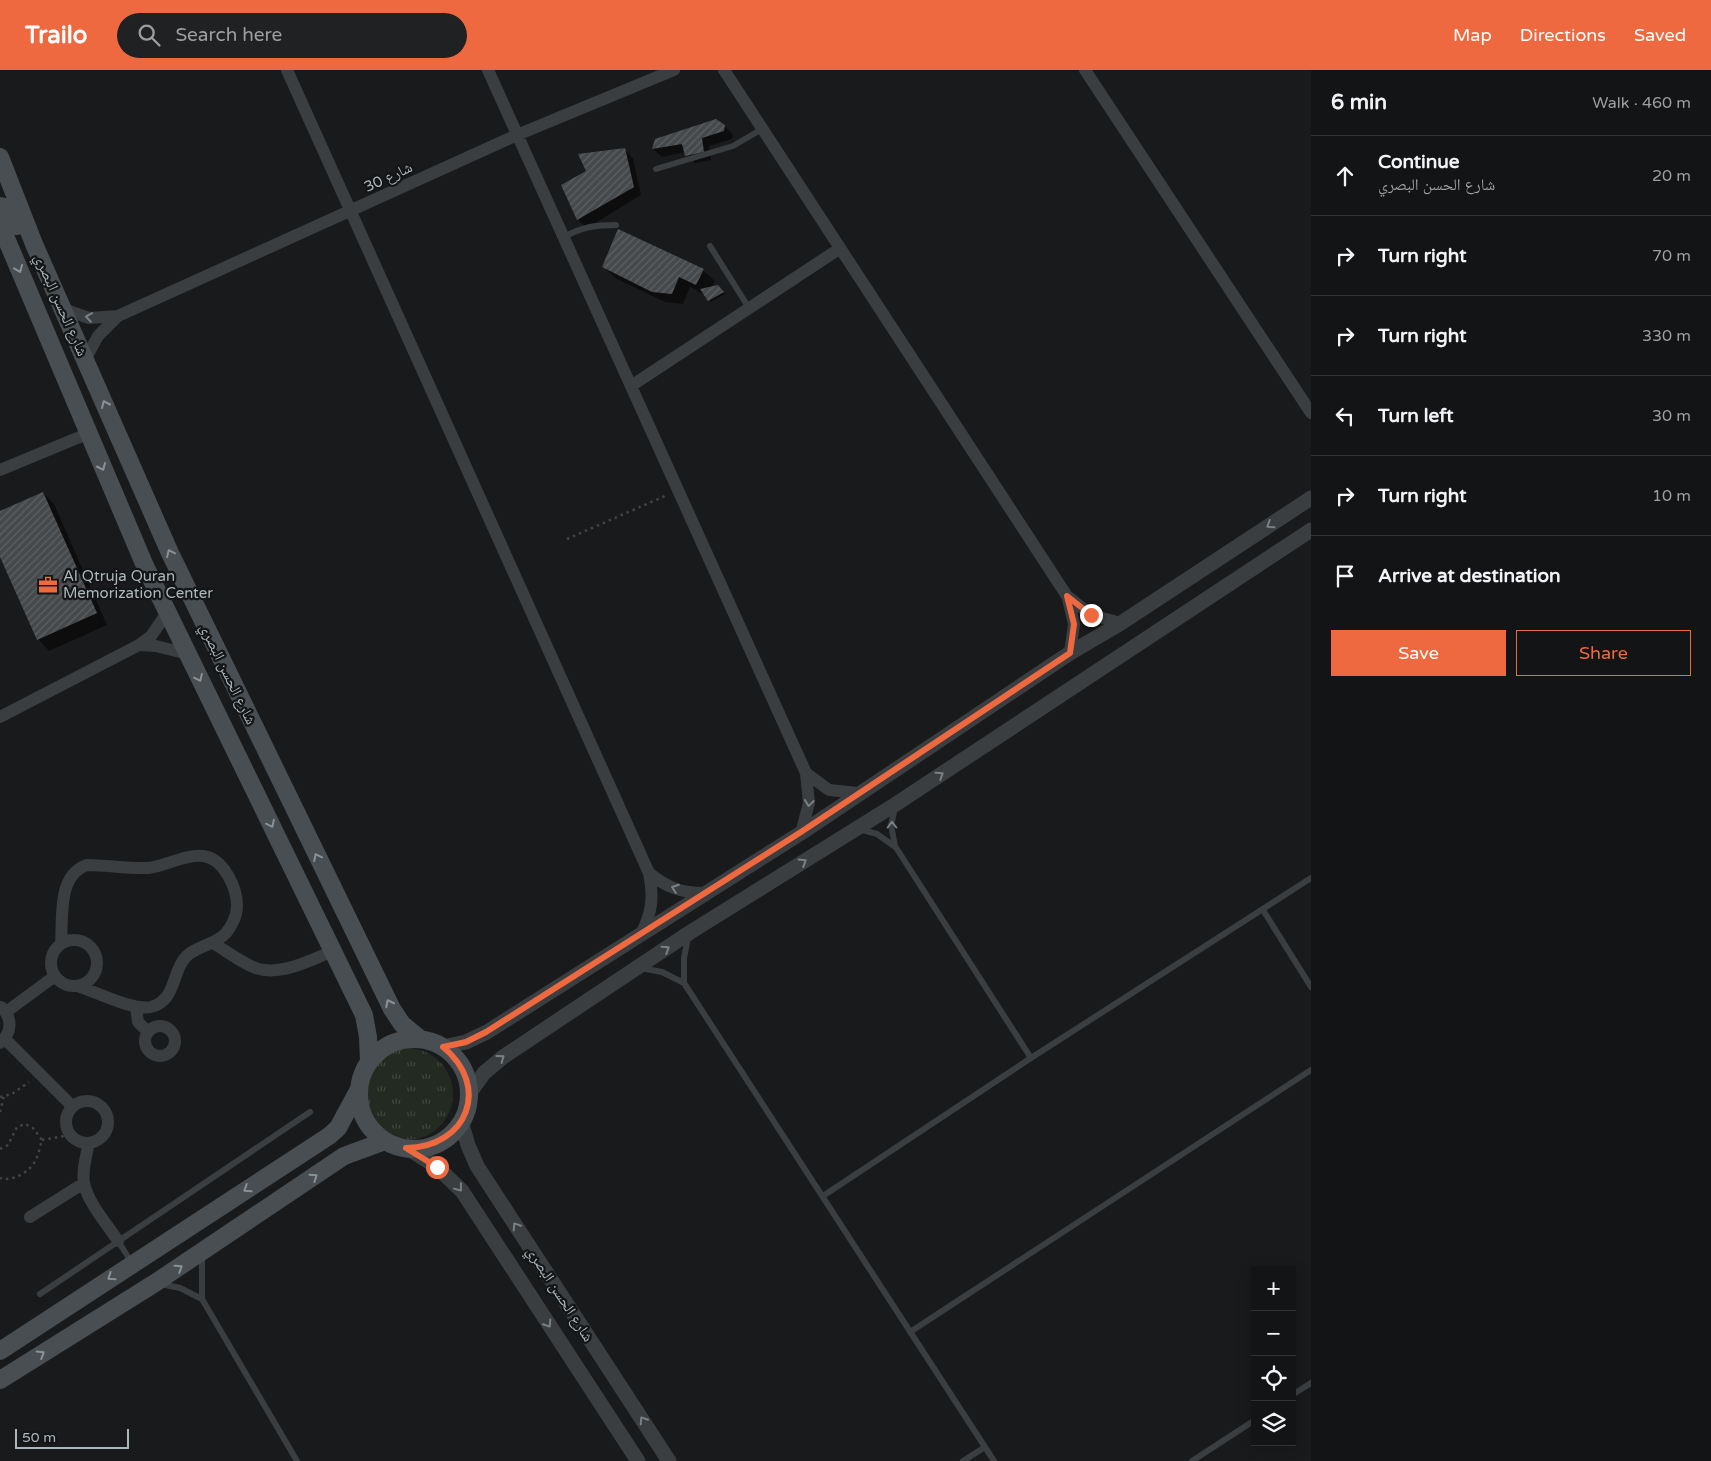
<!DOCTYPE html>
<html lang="en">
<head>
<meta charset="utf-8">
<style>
	:root { --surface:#131415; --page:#202122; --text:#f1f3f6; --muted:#9d9ea0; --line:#323334; --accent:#ee693f }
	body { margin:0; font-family:"Varela Round","Noto Naskh Arabic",sans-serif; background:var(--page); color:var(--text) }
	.controls { position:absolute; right:15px; bottom:15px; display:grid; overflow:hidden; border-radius:0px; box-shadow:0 2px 12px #0003 }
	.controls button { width:45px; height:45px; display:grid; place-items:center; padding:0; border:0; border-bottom:1px solid var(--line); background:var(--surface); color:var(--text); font:25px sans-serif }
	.scale { position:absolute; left:15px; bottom:12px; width:114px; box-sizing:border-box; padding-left:5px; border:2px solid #acb7bb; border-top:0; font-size:14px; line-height:18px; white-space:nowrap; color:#acb7bb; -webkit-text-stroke:4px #141517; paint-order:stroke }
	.stop { position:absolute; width:15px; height:15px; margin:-11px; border:4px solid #ee693f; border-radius:50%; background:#fff }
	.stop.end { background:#ee693f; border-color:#fff; box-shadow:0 1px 5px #0008 }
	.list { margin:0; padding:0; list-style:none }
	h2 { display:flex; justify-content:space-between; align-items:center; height:65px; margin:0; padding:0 20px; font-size:21px }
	h2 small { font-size:16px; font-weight:400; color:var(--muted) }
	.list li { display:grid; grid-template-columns:32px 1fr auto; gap:15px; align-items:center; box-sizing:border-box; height:80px; padding:0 20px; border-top:1px solid var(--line) }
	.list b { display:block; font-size:19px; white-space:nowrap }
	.list p { margin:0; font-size:16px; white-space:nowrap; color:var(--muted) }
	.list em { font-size:16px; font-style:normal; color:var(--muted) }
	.actions { display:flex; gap:10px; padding:15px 20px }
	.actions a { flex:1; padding:11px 0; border:1px solid var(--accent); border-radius:0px; text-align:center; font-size:18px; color:var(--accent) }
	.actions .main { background:var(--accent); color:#fff }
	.icon { flex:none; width:28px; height:28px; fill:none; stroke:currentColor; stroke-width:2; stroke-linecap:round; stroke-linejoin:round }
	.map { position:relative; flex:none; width:1311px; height:1391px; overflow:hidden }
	header { display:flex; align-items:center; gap:30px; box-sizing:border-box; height:70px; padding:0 25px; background:var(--accent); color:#fff }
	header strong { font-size:24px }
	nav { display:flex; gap:28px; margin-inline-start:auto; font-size:18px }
	.search { width:350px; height:45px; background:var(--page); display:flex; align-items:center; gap:12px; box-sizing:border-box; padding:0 18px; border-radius:28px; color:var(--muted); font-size:19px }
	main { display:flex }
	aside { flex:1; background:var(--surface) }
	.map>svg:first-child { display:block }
	.grass { fill:url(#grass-tufts) }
	.shadow { fill:#0007 }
	.building { fill:url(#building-hatch) }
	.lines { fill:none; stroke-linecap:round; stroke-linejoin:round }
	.path { stroke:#404548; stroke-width:2.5; stroke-dasharray:2.5 4; stroke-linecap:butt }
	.service { stroke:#3a3e41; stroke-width:6 }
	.minor { stroke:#3a3e41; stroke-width:12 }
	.tertiary { stroke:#3a3e41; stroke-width:15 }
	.secondary { stroke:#484e51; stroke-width:18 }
	.oneway { stroke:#899296 }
	.oneway2 { stroke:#798184 }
	.route { stroke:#ee693f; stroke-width:6 }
	.labels { text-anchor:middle; stroke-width:4.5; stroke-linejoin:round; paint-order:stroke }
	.street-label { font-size:15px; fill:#acb7bb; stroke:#141517 }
	.poi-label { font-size:15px; fill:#acb7bb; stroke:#141517; text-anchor:start }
</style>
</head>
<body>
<header>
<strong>Trailo</strong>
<div class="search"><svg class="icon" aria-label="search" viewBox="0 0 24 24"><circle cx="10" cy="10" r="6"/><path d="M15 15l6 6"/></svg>Search here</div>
<nav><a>Map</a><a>Directions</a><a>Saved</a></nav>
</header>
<main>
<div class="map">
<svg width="1311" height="1391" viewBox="0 0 1311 1391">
	<defs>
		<pattern id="grass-tufts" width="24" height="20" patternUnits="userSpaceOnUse" patternTransform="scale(1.25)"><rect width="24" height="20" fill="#232a21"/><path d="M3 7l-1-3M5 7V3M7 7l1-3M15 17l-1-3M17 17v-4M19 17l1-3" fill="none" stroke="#40473f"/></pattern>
		<pattern id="building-hatch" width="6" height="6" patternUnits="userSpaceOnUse" patternTransform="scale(1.25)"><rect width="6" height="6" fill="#46494c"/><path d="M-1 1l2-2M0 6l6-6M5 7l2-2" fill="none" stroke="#5e6164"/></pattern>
	</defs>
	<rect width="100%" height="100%" fill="#191a1c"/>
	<!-- grass -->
	<path class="grass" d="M361 1024a46 46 0 1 1 92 0a46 46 0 1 1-92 0Z"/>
	<!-- shadow -->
	<path class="shadow" d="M724,56L733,64L732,69L709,76L711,90L695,93L686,82L662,87L653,79L656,70Z
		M624,80L633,88L641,125L587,158L578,150L562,115Z
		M604,197L703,200L715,211L711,218L718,216L725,224L711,232L704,224L690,217L683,234L665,232L615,208Z
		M43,423L54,434L107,555L49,581L38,569L0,483V442Z"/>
	<!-- building -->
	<path class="building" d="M716,49L725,55L724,61L702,68L704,82L685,86L682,74L652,79L655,69Z
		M625,78L634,117L577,150L561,115L586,101L578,84Z
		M618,159L704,199L696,215L679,207L672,224L652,222L602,197Z
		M718,215L724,222L708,231L700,219Z
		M43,422L97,543L37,570L0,487V441Z"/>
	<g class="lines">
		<!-- path -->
		<path class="path" d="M567,469L665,426
			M0,1027L12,1024L29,1012
			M0,1042L4,1026
			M42,1070L70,1065
			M0,1079L8,1075L17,1057L25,1054L33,1058L42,1070C40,1077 38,1087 34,1093C28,1103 11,1112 0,1108"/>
		<!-- service -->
		<path class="service" d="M656,99L733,76L762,59
			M564,167C582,157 595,155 616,155
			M710,176L749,238
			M895,738L891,755L895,776L1031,988
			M859,759L877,764L894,776
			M1263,840L1311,917
			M641,898L662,902L684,913L994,1391
			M684,913V888L688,868
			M823,1126L1031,988L1311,808
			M118,1171L132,1193
			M202,1186V1229L297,1391
			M161,1214L180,1218L202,1229
			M40,1224L310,1042
			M910,1262L1311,1000
			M1292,1325L1311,1313
			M963,1391L985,1377
			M1192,1391L1255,1350"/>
		<!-- minor -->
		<path class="minor" d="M287,0L649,803C654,826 652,843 641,864
			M488,0L806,703L809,733L801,763
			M724,0L1067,526L1091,545L1121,553
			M1085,0L1311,343
			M63,239L89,248L118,246L517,65L674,0
			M85,290L98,266L117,247
			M631,316L839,179
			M0,400L87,364
			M1068,529L1074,554L1070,583
			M139,575L156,576L188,584
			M0,647L139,575L151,566L167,543
			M806,703L829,720L858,723
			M649,803C666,817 681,823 704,823
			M51 893a23 23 0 1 1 46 0a23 23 0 1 1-46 0Z
			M213,873C226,881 239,891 253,897C279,908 310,890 333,881
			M61,874C63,848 57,805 87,795C107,795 127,799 148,798C166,796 185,784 203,786C223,788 237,817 237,836C237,845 232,856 226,863C216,874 201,875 189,884C171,898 178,930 151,937C134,941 96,922 78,916
			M136,937L138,952L148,962
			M6,942L55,906
			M145 971a15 15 0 1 1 30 0a15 15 0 1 1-30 0Z
			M5,969L72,1036
			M0,973C12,963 13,948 1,937
			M66 1052a21 21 0 1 1 42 0a21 21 0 1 1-42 0Z
			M89,1073C86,1086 82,1100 84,1113C88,1133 107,1154 118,1171
			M30,1147L84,1113"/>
		<!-- tertiary -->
		<path class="tertiary" d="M443,977L466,972L487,962L801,763L1070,583L1121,553L1311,428
			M469,1024L484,1003L503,987L689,863L896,734L1311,460
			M461,1051L468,1075L477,1096L669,1391
			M407,1078L437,1097L462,1121L638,1391"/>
		<!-- secondary -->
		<path class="secondary" d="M0,87L34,174L170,483L392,939L402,954L420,969
			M0,136L9,138L17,156
			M0,154L145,496L364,945L368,967L369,992
			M359 1024a55 55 0 1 1 110 0a55 55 0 1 1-110 0Z
			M0,1281L329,1066L338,1058L359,1019
			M0,1310L155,1213L344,1086L385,1071"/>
	</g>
	<!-- one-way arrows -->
	<defs><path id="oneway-chevron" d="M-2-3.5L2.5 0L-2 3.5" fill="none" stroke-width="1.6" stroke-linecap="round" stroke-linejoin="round" transform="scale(1.25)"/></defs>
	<g class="oneway">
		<use href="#oneway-chevron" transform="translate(19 199) rotate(67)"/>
		<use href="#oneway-chevron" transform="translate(105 334) rotate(-114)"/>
		<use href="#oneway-chevron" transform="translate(102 397) rotate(66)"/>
		<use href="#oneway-chevron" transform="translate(170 483) rotate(-115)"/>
		<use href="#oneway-chevron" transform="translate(199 608) rotate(64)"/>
		<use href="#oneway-chevron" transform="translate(271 754) rotate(64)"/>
		<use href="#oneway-chevron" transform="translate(317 787) rotate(-116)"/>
		<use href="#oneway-chevron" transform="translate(389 933) rotate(-117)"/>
		<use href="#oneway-chevron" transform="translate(314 1107) rotate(-34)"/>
		<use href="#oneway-chevron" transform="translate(247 1119) rotate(147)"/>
		<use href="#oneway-chevron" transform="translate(179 1198) rotate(-33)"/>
		<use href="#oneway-chevron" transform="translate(111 1207) rotate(146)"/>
		<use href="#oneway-chevron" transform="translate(41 1284) rotate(-32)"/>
	</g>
	<g class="oneway2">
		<use href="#oneway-chevron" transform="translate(89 247) rotate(-172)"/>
		<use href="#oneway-chevron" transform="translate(1270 455) rotate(147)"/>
		<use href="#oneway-chevron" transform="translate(940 705) rotate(-33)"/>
		<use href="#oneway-chevron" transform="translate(809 733) rotate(96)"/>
		<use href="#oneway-chevron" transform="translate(892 755) rotate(-90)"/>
		<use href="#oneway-chevron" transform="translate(803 792) rotate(-32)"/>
		<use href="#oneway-chevron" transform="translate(675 818) rotate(-160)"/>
		<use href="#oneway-chevron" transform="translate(666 879) rotate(-33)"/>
		<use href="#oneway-chevron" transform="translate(501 988) rotate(-36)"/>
		<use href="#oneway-chevron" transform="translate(459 1118) rotate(53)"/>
		<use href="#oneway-chevron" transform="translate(516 1156) rotate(-123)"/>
		<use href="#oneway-chevron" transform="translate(548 1254) rotate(57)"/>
		<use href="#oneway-chevron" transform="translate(643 1350) rotate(-123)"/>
	</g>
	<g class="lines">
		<!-- route -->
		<path class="route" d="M437,1097L406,1078C468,1077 491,1016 443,977L466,972L486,962L801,762L1070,583L1074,554L1067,526L1091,545"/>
	</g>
	<!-- icons -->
	<defs>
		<g id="office-bare" transform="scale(1.5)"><path d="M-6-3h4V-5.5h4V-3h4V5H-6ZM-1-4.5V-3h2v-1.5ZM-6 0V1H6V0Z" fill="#ee693f" stroke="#141517" stroke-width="2.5" paint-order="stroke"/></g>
	</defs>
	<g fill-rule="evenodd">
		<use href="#office-bare" x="48" y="515"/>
	</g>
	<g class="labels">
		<!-- street labels -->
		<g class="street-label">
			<text transform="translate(388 107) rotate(-25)" y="5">شارع 30</text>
			<text transform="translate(61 235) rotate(66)" y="5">شارع الحسن البصري</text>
			<text transform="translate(228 604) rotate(64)" y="5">شارع الحسن البصري</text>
			<text transform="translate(560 1224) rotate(57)" y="5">شارع الحسن البصري</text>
		</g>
		<!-- poi labels -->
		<g class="poi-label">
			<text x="63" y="511">Al Qtruja Quran<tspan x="63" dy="17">Memorization Center</tspan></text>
		</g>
	</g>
</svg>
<div class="controls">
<button>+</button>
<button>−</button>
<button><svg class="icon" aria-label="locate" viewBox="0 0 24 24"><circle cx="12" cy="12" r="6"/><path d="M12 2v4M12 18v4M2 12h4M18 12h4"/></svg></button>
<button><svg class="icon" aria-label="layers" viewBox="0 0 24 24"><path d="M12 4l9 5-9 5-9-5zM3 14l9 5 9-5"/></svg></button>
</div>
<div class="scale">50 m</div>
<div class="stop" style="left:437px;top:1097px"></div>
<div class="stop end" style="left:1091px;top:545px"></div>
</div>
<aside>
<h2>6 min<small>Walk · 460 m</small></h2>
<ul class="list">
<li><svg class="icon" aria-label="ahead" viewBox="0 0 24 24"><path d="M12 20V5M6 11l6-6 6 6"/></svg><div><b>Continue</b><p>شارع الحسن البصري</p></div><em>20 m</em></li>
<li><svg class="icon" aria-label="right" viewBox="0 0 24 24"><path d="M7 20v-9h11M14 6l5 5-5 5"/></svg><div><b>Turn right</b></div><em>70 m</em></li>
<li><svg class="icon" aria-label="right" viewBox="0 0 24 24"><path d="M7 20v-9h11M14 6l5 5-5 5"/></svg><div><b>Turn right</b></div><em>330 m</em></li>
<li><svg class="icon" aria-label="left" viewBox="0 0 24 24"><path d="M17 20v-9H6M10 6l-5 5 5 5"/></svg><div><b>Turn left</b></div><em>30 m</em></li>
<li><svg class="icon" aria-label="right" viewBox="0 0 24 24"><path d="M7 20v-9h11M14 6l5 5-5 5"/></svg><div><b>Turn right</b></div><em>10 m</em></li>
<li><svg class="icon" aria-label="arrive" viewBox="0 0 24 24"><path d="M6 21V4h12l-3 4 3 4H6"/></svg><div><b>Arrive at destination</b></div></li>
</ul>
<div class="actions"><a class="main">Save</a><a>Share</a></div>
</aside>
</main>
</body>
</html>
